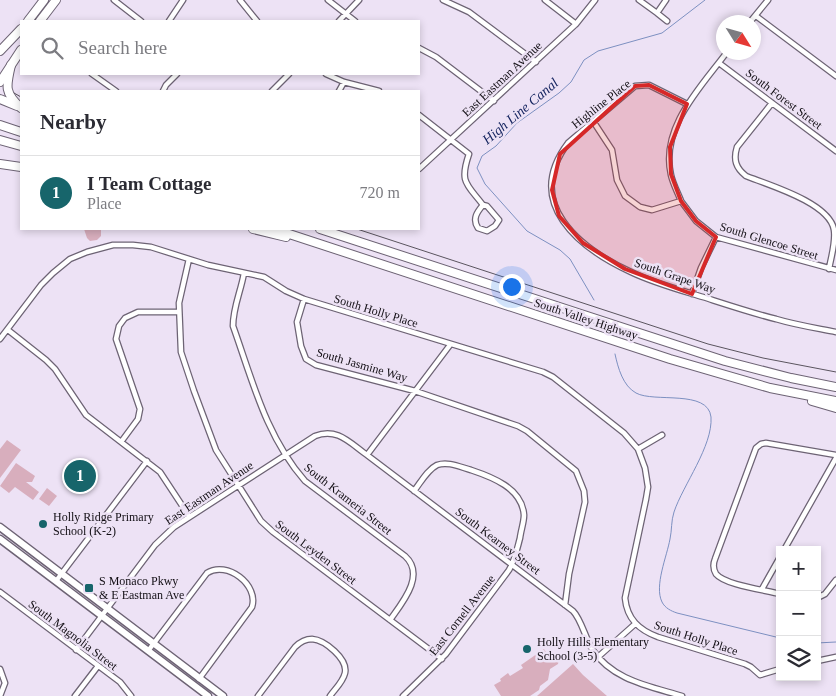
<!DOCTYPE html>
<html lang="en">
<head>
<meta charset="utf-8">
<style>
	:root { --surface:#fff; --page:#f2f2f3; --text:#2b2b33; --muted:#7c7c81; --line:#e1e1e2; --accent:#17656b }
	body { margin:0; font-family:"Times New Roman",serif; background:var(--page); color:var(--text) }
	.controls { position:absolute; right:15px; bottom:15px; display:grid; overflow:hidden; border-radius:0px; box-shadow:0 2px 8px #0003 }
	.controls button { width:45px; height:45px; display:grid; place-items:center; padding:0; border:0; border-bottom:1px solid var(--line); background:var(--surface); color:var(--text); font:25px sans-serif }
	.compass { position:absolute; left:716px; top:15px; width:45px; height:45px; border-radius:50%; background:var(--surface); box-shadow:0 2px 8px #0003; rotate:127deg }
	.you { position:absolute; left:511px; top:286px; width:18px; height:18px; margin:-12px; border:4px solid #fff; border-radius:50%; background:#1a73e8; box-shadow:0 0 0 8px #1a73e833 }
	.badge { display:grid; place-items:center; width:32px; height:32px; border-radius:50%; background:var(--accent); color:#fff; font-size:16px; font-weight:700 }
	.pin { position:absolute; translate:-50% -50%; border:2px solid #fff; box-shadow:0 1px 5px #0006 }
	.list { margin:0; padding:0; list-style:none }
	h2 { display:flex; justify-content:space-between; align-items:center; height:65px; margin:0; padding:0 20px; font-size:21px }
	h2 small { font-size:16px; font-weight:400; color:var(--muted) }
	.list li { display:grid; grid-template-columns:32px 1fr auto; gap:15px; align-items:center; box-sizing:border-box; height:75px; padding:0 20px; border-top:1px solid var(--line) }
	.list b { display:block; font-size:19px; white-space:nowrap }
	.list p { margin:0; font-size:16px; white-space:nowrap; color:var(--muted) }
	.list em { font-size:16px; font-style:normal; color:var(--muted) }
	.icon { flex:none; width:28px; height:28px; fill:none; stroke:currentColor; stroke-width:2; stroke-linecap:round; stroke-linejoin:round }
	.map { position:relative; flex:none; width:836px; height:696px; overflow:hidden }
	.search { position:absolute; background:var(--surface); box-shadow:0 2px 8px #0003; left:20px; top:20px; width:400px; height:55px; display:flex; align-items:center; gap:12px; box-sizing:border-box; padding:0 18px; border-radius:0px; color:var(--muted); font-size:19px }
	.panel { position:absolute; background:var(--surface); box-shadow:0 2px 8px #0003; left:20px; top:90px; width:400px; height:140px; border-radius:0px }
	.map>svg:first-child { display:block }
	.green { fill:#d8aebd }
	.lines { fill:none; stroke-linecap:round; stroke-linejoin:round }
	.stream { stroke:#7d90c1; stroke-width:1 }
	.minor-casing { stroke:#6d6374; stroke-width:7 }
	.secondary-casing { stroke:#6d6374; stroke-width:9 }
	.trunk-casing { stroke:#6d6374; stroke-width:10 }
	.motorway-casing { stroke:#6d6374; stroke-width:10 }
	.minor { stroke:#fff; stroke-width:4.5 }
	.secondary { stroke:#fff; stroke-width:6 }
	.trunk { stroke:#fff; stroke-width:8 }
	.motorway { stroke:#fff; stroke-width:8 }
	.tram { stroke:#5a545e; stroke-width:1 }
	.marked { fill:#d62828; fill-opacity:0.2; stroke:#d62828; stroke-width:4; stroke-linejoin:round }
	.poi-dot { fill:#17656b; stroke:#ede2f5; stroke-width:2 }
	.labels { text-anchor:middle; stroke-width:5; stroke-linejoin:round; paint-order:stroke }
	.street-label { font-size:12px; fill:#120e14; stroke:#ede2f5 }
	.poi-label { font-size:12px; fill:#120e14; stroke:#ede2f5; text-anchor:start }
	.water-label { font-size:14px; font-style:italic; fill:#172661; stroke:#ede2f5 }
</style>
</head>
<body>
<div class="map">
<svg width="836" height="696" viewBox="0 0 836 696">
	<rect width="100%" height="100%" fill="#ede2f5"/>
	<!-- green -->
	<path class="green" d="M84,229H101V236L97,240L90,241L87,238Z
		M7,440L21,450L0,478V449Z
		M16,463L35,476L32,482H26L39,492L33,500L15,487L9,493L0,486Z
		M47,488L57,496L49,506L39,499Z
		M544,649L549,657L552,654L556,655L559,659L558,664L550,669L548,680L540,686L539,690L530,696H501L494,685L501,681L500,679L508,673L510,676L523,668L521,665Z
		M573,664L583,675L607,696H537Z"/>
	<g class="lines">
		<!-- stream -->
		<path class="stream" d="M594,300L570,259L560,250L527,231L485,184L477,168L482,156L496,146L517,123L559,93L571,82L584,60L598,51L662,33L705,0
			M615,354C618,368 623,386 636,393C654,403 708,389 711,417C713,446 683,485 674,512C671,521 672,530 670,539C667,556 654,586 662,602C665,608 671,611 677,613L780,638
			M817,643L836,642"/>
		<!-- minor casing -->
		<g class="minor-casing">
			<path id="minor" d="M114,0L141,21
				M240,0L257,21
				M328,0L355,21
				M443,0L469,12L536,62
				M545,0L576,24
				M639,0L657,13
				M666,0L657,13L667,21
				M756,16L836,76
				M169,21L183,0
				M339,21L359,0
				M750,22L768,0
				M419,48L436,57L494,101
				M719,63L836,151
				M92,74L116,91
				M326,74L344,82L379,91
				M163,91L166,85L177,74
				M272,91L289,74
				M339,91L344,82
				M772,103L737,147C733,160 736,168 746,176C769,185 830,203 834,230C836,242 831,257 829,269
				M687,104L649,85L635,86L568,143C523,203 579,248 631,272C654,283 680,290 703,297C728,305 752,313 776,319C796,325 816,328 836,332
				M419,115L469,154C459,183 467,184 483,205L487,206L499,220L495,226L487,231L478,228C472,219 477,212 483,205
				M593,121L612,150L617,180L625,196L640,207L652,210L681,201C678,193 673,184 671,175C660,127 701,87 727,52
				M419,169L576,24L595,0
				M681,201L696,221L716,237L836,270
				M189,259L179,303L181,352L194,391L216,450L261,521L273,532L442,659
				M244,273C241,291 233,307 233,326C252,379 266,437 305,481L405,556C426,575 402,603 390,620
				M692,294L701,268L716,237
				M304,299L297,322L301,346L306,359L316,365L415,391L518,426L527,431L576,471L584,491L585,502L569,574L565,605
				M8,330L46,360L55,369L86,415L160,472L189,516
				M0,339L41,285L53,273L70,259L87,252L113,245H133L151,247L208,265L264,277L286,291L304,299L543,372L553,377L624,433L638,449L645,468L648,487L646,499L625,598C627,619 639,630 658,637L745,664L751,667L760,675L780,669
				M121,442L138,419L140,409L116,339L119,326L125,318L138,312H179
				M638,449L662,435
				M367,455L450,345
				M784,550L836,458
				M56,581L147,461
				M762,589L780,557
				M0,592L120,682L131,696
				M780,594C765,590 725,585 716,574C713,569 713,564 715,559L756,448L761,444L766,443L836,455
				M817,598L825,594L836,580
				M76,650L155,545L174,527L315,436C337,427 350,443 367,455L573,611C581,619 585,637 592,649C612,680 649,686 682,696
				M148,651L207,573C227,560 259,585 252,607L199,679
				M598,657L635,624
				M817,661L836,657
				M0,669L5,683L0,696
				M75,696L98,666
				M258,696L295,647C300,642 305,639 312,639C325,640 348,659 345,673C343,682 335,689 330,696
				M403,696L446,654L509,570C515,560 517,549 520,538C521,530 524,522 524,515C522,488 492,477 471,470C460,467 448,461 437,465C427,470 421,482 414,491"/>
		</g>
		<!-- secondary casing -->
		<g class="secondary-casing">
			<path id="secondary" d="M0,527L223,696
				M0,539L208,696"/>
		</g>
		<!-- trunk casing -->
		<g class="trunk-casing">
			<path id="trunk" d="M28,21L44,0
				M40,21L56,0
				M0,82L21,50"/>
		</g>
		<!-- motorway casing -->
		<g class="motorway-casing">
			<path id="motorway" d="M0,51L21,29
				M11,65C6,86 4,93 21,108
				M0,99L17,106
				M0,125L21,132
				M0,140L21,146
				M0,164L21,167
				M253,229L286,237
				M274,229L670,359L770,388L836,401
				M320,229L725,361L791,378L836,387
				M812,401L836,408"/>
		</g>
		<!-- minor -->
		<use href="#minor" class="minor"/>
		<!-- secondary -->
		<use href="#secondary" class="secondary"/>
		<!-- trunk -->
		<use href="#trunk" class="trunk"/>
		<!-- motorway -->
		<use href="#motorway" class="motorway"/>
		<!-- tram -->
		<path class="tram" d="M14,93L21,97
			M357,229L708,344L763,358L836,372"/>
	</g>
	<!-- marked area -->
	<path class="marked" d="M649,85L687,104L670,147L671,174L681,201L696,221L716,237L692,294L625,269L583,243L559,216L552,190L560,154L635,86Z"/>
	<!-- markers -->
	<g class="poi-dot">
		<circle cx="43" cy="524" r="5"/>
		<rect x="84" y="583" width="10" height="10" rx="2.5"/>
		<circle cx="527" cy="649" r="5"/>
	</g>
	<g class="labels">
		<!-- street labels -->
		<g class="street-label">
			<text transform="translate(502 79) rotate(-43)" y="4">East Eastman Avenue</text>
			<text transform="translate(784 99) rotate(37)" y="4">South Forest Street</text>
			<text transform="translate(601 104) rotate(-38)" y="4">Highline Place</text>
			<text transform="translate(769 241) rotate(17)" y="4">South Glencoe Street</text>
			<text transform="translate(675 276) rotate(19)" y="4">South Grape Way</text>
			<text transform="translate(376 311) rotate(17)" y="4">South Holly Place</text>
			<text transform="translate(586 319) rotate(18)" y="4">South Valley Highway</text>
			<text transform="translate(362 365) rotate(16)" y="4">South Jasmine Way</text>
			<text transform="translate(209 493) rotate(-34)" y="4">East Eastman Avenue</text>
			<text transform="translate(348 499) rotate(38)" y="4">South Krameria Street</text>
			<text transform="translate(498 541) rotate(37)" y="4">South Kearney Street</text>
			<text transform="translate(316 552) rotate(37)" y="4">South Leyden Street</text>
			<text transform="translate(462 615) rotate(-52)" y="4">East Cornell Avenue</text>
			<text transform="translate(73 635) rotate(37)" y="4">South Magnolia Street</text>
			<text transform="translate(696 638) rotate(18)" y="4">South Holly Place</text>
		</g>
		<!-- poi labels -->
		<g class="poi-label">
			<text x="53" y="521">Holly Ridge Primary<tspan x="53" dy="14">School (K-2)</tspan></text>
			<text x="99" y="585">S Monaco Pkwy<tspan x="99" dy="14">&amp; E Eastman Ave</tspan></text>
			<text x="537" y="646">Holly Hills Elementary<tspan x="537" dy="14">School (3-5)</tspan></text>
		</g>
		<!-- water labels -->
		<g class="water-label">
			<text transform="translate(520 111) rotate(-40)" y="5">High Line Canal</text>
		</g>
	</g>
</svg>
<div class="controls">
<button>+</button>
<button>−</button>
<button><svg class="icon" aria-label="layers" viewBox="0 0 24 24"><path d="M12 4l9 5-9 5-9-5zM3 14l9 5 9-5"/></svg></button>
</div>
<svg class="compass" viewBox="-18 -18 36 36"><path d="M0-13l5 13h-10z" fill="#e53935"/><path d="M0 13l5-13h-10z" fill="#7c7c81"/></svg>
<div class="you"></div>
<div class="pin badge" style="left:80px;top:476px">1</div>
<div class="search"><svg class="icon" aria-label="search" viewBox="0 0 24 24"><circle cx="10" cy="10" r="6"/><path d="M15 15l6 6"/></svg>Search here</div>
<section class="panel">
<h2>Nearby<small></small></h2>
<ul class="list">
<li><span class="badge">1</span><div><b>I Team Cottage</b><p>Place</p></div><em>720 m</em></li>
</ul>
</section>
</div>
</body>
</html>
